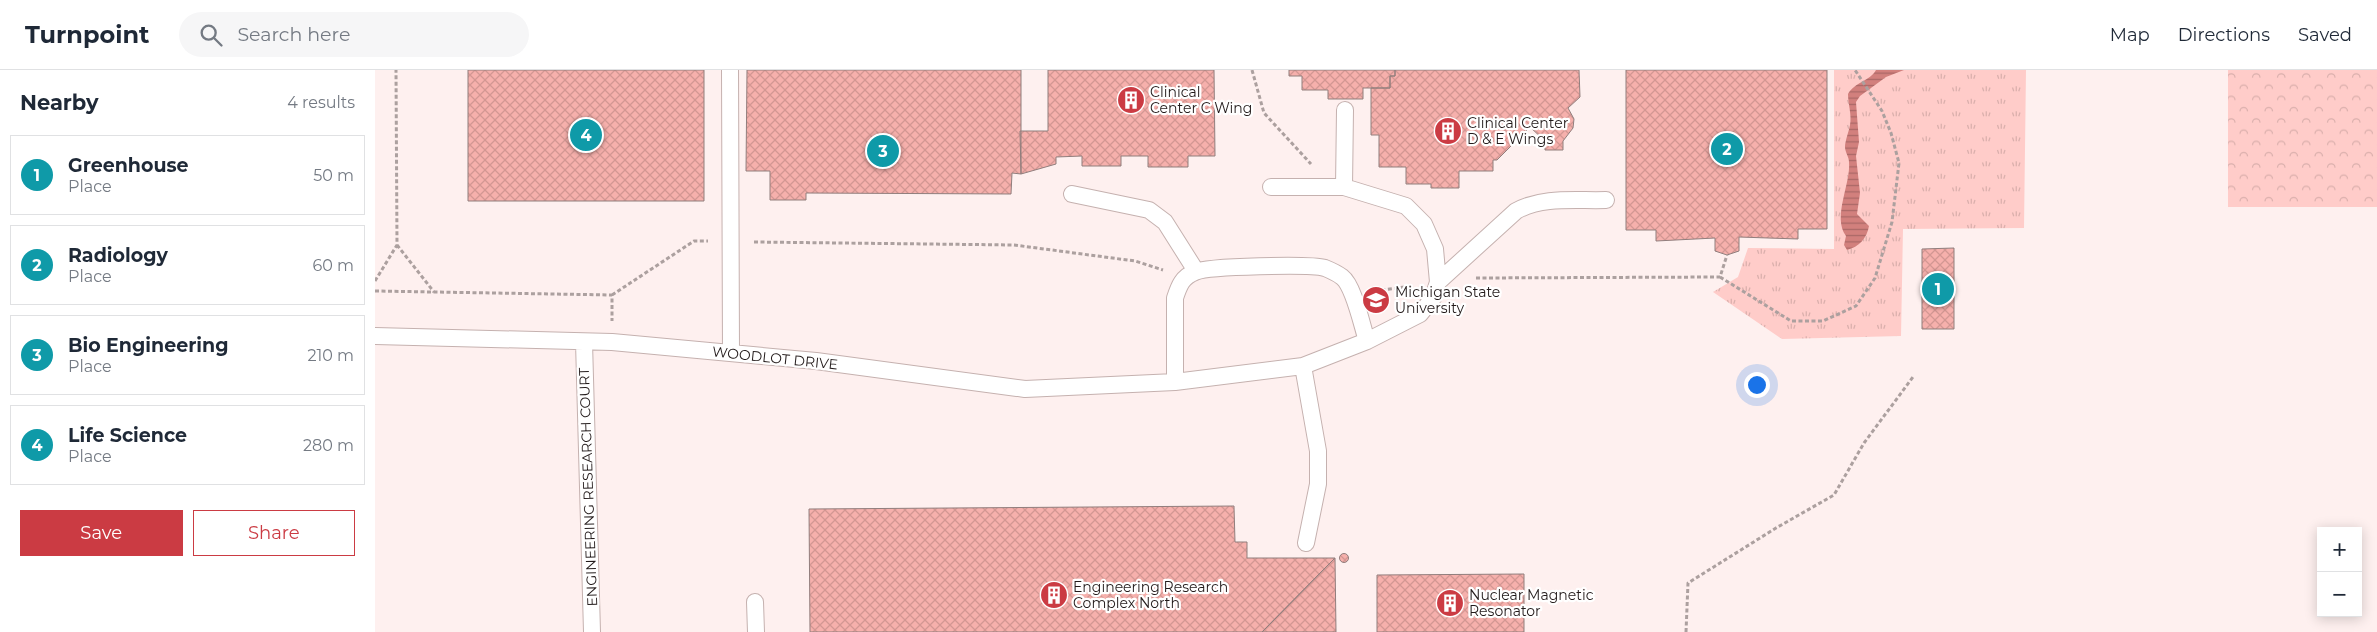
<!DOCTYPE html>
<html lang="en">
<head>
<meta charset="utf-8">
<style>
	:root { --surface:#fff; --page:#f6f6f7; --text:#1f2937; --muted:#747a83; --line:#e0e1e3; --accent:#cb3b43 }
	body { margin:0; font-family:Montserrat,sans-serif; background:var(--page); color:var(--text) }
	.controls { position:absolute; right:15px; bottom:15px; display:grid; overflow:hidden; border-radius:0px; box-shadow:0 2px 12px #0003 }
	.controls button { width:45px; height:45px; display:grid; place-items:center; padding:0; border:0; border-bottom:1px solid var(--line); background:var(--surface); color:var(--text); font:25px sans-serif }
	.you { position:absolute; left:1381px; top:314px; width:18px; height:18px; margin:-12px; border:4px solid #fff; border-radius:50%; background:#1a73e8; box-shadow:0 0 0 8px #1a73e833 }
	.badge { display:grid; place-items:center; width:32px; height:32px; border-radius:50%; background:var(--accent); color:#fff; font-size:16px; font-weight:700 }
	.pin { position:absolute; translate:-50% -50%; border:2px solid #fff; box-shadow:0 1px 5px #0006 }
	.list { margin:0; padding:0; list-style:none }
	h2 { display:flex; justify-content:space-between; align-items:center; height:65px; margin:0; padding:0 20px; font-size:21px }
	h2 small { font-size:16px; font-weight:400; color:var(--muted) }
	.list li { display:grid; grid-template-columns:32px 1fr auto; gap:15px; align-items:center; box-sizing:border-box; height:80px; margin:0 10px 10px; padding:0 10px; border:1px solid var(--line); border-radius:0px }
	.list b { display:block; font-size:19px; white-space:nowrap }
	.list p { margin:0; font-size:16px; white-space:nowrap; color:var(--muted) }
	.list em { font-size:16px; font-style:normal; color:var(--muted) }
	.actions { display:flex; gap:10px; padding:15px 20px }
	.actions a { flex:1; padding:11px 0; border:1px solid var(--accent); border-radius:0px; text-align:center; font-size:18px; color:var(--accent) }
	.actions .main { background:var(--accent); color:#fff }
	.icon { flex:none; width:28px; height:28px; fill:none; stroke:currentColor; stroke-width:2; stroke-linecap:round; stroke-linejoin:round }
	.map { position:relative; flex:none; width:2002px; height:562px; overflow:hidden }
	header { display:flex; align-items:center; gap:30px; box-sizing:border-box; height:70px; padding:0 25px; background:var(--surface); border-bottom:1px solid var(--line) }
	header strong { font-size:24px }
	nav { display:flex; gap:28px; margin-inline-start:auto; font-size:18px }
	.search { width:350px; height:45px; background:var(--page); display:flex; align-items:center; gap:12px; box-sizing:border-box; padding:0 18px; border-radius:28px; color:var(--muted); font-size:19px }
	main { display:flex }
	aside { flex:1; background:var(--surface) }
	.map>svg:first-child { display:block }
	.forest { fill:url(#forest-crowns) }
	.park { fill:url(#park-tufts) }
	.water { fill:url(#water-rules) }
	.building { fill:url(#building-cross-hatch); stroke:#917e7d }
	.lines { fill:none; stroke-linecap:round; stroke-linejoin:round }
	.lane-casing { stroke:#c5b1af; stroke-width:18 }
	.path { stroke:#aca09f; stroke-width:3; stroke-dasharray:4 2.5; stroke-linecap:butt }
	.lane { stroke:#fff; stroke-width:16 }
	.labels { text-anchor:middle; stroke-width:4.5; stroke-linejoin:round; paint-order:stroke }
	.poi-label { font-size:14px; fill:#221a1a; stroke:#fff; text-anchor:start }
	.street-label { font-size:14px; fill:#221a1a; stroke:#fff }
</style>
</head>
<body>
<header>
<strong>Turnpoint</strong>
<div class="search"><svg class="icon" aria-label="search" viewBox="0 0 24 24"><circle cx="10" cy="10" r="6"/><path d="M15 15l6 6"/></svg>Search here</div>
<nav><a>Map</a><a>Directions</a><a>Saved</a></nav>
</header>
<main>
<aside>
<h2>Nearby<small>4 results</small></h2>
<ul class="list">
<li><span class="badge" style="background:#0f9aa8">1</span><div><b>Greenhouse</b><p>Place</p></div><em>50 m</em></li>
<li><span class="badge" style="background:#0f9aa8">2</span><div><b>Radiology</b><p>Place</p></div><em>60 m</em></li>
<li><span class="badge" style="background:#0f9aa8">3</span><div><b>Bio Engineering</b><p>Place</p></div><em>210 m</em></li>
<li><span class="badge" style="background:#0f9aa8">4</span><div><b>Life Science</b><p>Place</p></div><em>280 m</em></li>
</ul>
<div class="actions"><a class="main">Save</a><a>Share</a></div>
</aside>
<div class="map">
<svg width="2002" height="562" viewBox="0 0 2002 562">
	<defs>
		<pattern id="forest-crowns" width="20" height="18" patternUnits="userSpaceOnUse" patternTransform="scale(1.25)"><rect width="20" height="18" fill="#ffccc9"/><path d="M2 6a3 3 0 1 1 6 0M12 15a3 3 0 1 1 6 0" fill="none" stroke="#daafac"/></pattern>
		<pattern id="park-tufts" width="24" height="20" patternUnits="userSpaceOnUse" patternTransform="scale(1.25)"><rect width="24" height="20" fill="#ffccc9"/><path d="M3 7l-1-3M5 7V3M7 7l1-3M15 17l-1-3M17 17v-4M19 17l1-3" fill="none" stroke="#daafac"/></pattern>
		<pattern id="water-rules" width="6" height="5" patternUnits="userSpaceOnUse" patternTransform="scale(1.25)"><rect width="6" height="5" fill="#d2807d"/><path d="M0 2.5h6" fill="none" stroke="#aa6866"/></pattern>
		<pattern id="building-cross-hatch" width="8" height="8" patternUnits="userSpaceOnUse" patternTransform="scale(1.25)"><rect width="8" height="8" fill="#f6b0ac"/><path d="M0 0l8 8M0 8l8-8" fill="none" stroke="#d39793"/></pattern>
	</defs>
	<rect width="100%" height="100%" fill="#fef0ef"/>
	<!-- forest -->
	<path class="forest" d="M1853,0H2002V137H1853Z"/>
	<!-- park -->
	<path class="park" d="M1459,0H1651L1649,158L1528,159L1526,266L1407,269L1338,222L1363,207L1373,178L1459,179Z"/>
	<!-- water -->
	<path class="water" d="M1501,0H1529L1511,7L1485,26L1481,32L1484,72L1481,86L1485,123L1482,144L1494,156C1492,168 1484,177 1472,180L1469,175L1471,166C1457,147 1476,114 1474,92C1474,87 1470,82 1470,77C1470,71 1474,61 1475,55C1477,45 1473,34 1473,24C1480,12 1495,11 1501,0Z"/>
	<!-- building -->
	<path class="building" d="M93,0H329V131H93Z
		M372,0H646V104L637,103L636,124L431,123V130H395V101H371Z
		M673,0H839L840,86H813V97H773V86H746V96H707V86L681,87V94L646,104L645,61H673Z
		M914,0H1020V6H1015V18H988V29H953V20H927V6H914Z
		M1020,0H1204L1205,27L1193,38L1199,49L1198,58L1188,71V80H1170V71L1155,57L1122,90H1118V101H1084V118H1056V114H1031V97H1004V65H996V18H1015V6H1020Z
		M1251,0H1452V159H1423V169L1364,167V181L1352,185L1340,181V168L1281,171V160H1251Z
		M1579,178V259H1547V179Z
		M859,436L860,472H872V488H960L887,562H435L434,439Z
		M964.5 488a4.5 4.5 0 1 1 9 0a4.5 4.5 0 1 1-9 0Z
		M960,488L961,562H887Z
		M1149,504V562H1002V505Z"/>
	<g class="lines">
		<!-- lane casing -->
		<g class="lane-casing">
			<path id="lane" d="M355,0L356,283
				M896,117H969L1031,136L1049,154L1060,179L1063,212L1058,228L1045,244L992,271
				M969,117L970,40
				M697,124L774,140L790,152L821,201
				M1063,212L1141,141C1168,126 1201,131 1231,130
				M0,266L237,272L441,291L650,319L800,312L928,296L992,271C987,256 979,216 967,207C963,204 955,200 950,198C936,194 833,196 820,202C807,207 804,216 800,228V312
				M209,272L217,562
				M928,296L943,381V414L931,473
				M380,532L381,562"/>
		</g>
		<!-- path -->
		<path class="path" d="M877,0L889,43L936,94
			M379,172L639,175L760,191L788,200
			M22,175L59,222
			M1345,207L1416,251H1448L1481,236L1500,208L1517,152L1524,93L1516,63L1507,41L1480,0
			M1101,208L1345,207L1352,185
			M0,211L22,175L21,0
			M0,221L237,225V251
			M1000,221L1038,216
			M237,225L319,171H333
			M1311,562L1313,513L1401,458L1459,425L1489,373L1538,307"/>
		<!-- lane -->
		<use href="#lane" class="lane"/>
	</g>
	<!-- icons -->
	<defs>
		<g id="building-disc" transform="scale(1.4375)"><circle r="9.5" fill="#cb3b43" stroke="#fff"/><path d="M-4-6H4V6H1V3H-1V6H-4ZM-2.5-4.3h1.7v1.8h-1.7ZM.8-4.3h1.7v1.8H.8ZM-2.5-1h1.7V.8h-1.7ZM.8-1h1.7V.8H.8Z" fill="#fff"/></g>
		<g id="university-disc" transform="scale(1.4375)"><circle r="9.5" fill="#cb3b43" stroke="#fff"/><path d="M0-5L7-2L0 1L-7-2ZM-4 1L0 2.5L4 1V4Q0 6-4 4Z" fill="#fff"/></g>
	</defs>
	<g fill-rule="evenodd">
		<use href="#building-disc" x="756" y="30"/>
		<use href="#building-disc" x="1073" y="61"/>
		<use href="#university-disc" x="1001" y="230"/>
		<use href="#building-disc" x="679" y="525"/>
		<use href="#building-disc" x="1075" y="533"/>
	</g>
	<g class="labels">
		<!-- poi labels -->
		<g class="poi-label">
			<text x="775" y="27">Clinical<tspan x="775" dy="16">Center C Wing</tspan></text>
			<text x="1092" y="58">Clinical Center<tspan x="1092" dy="16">D &amp; E Wings</tspan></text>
			<text x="1020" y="227">Michigan State<tspan x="1020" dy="16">University</tspan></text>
			<text x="698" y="522">Engineering Research<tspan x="698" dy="16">Complex North</tspan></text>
			<text x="1094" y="530">Nuclear Magnetic<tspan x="1094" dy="16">Resonator</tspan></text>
		</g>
		<!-- street labels -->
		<g class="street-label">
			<text transform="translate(400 288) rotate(6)" y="5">WOODLOT DRIVE</text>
			<text transform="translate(213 417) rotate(-92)" y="5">ENGINEERING RESEARCH COURT</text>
		</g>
	</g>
</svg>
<div class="controls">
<button>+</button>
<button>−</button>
</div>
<div class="you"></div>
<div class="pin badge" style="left:1563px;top:219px;background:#0f9aa8">1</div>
<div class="pin badge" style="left:1352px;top:79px;background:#0f9aa8">2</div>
<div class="pin badge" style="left:508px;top:81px;background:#0f9aa8">3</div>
<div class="pin badge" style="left:211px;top:65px;background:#0f9aa8">4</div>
</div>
</main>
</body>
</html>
